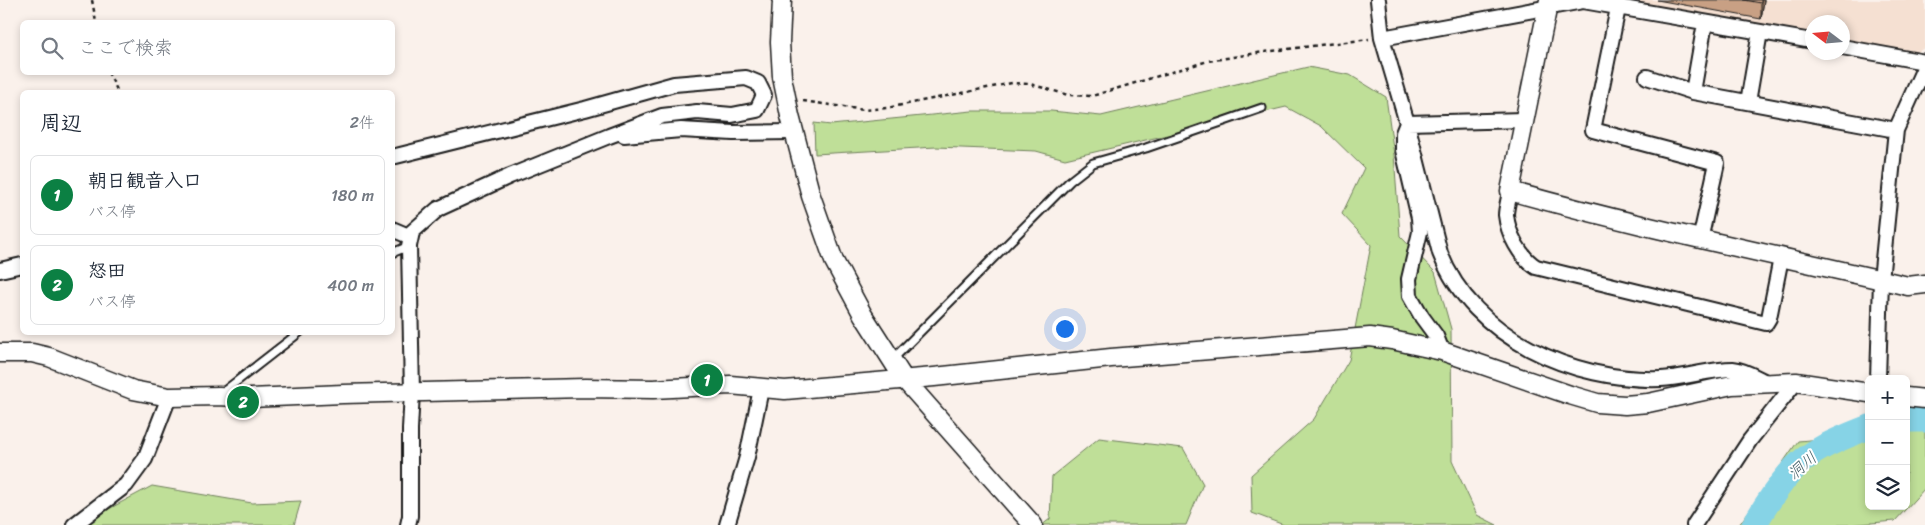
<!DOCTYPE html>
<html lang="ja">
<head>
<meta charset="utf-8">
<style>
	:root { --surface:#fff; --page:#f2f2f3; --text:#1f2937; --muted:#747a83; --line:#e0e1e3; --accent:#0b8043 }
	body { margin:0; font-family:Sriracha,"Klee One",sans-serif; background:var(--page); color:var(--text) }
	.controls { position:absolute; right:15px; bottom:15px; display:grid; overflow:hidden; border-radius:8px; box-shadow:0 2px 8px #0003 }
	.controls button { width:45px; height:45px; display:grid; place-items:center; padding:0; border:0; border-bottom:1px solid var(--line); background:var(--surface); color:var(--text); font:25px sans-serif }
	.compass { position:absolute; left:1805px; top:15px; width:45px; height:45px; border-radius:50%; background:var(--surface); box-shadow:0 2px 8px #0003; rotate:286deg }
	.you { position:absolute; left:1064px; top:328px; width:18px; height:18px; margin:-12px; border:4px solid #fff; border-radius:50%; background:#1a73e8; box-shadow:0 0 0 8px #1a73e833 }
	.badge { display:grid; place-items:center; width:32px; height:32px; border-radius:50%; background:var(--accent); color:#fff; font-size:16px; font-weight:700 }
	.pin { position:absolute; translate:-50% -50%; border:2px solid #fff; box-shadow:0 1px 5px #0006 }
	.list { margin:0; padding:0; list-style:none }
	h2 { display:flex; justify-content:space-between; align-items:center; height:65px; margin:0; padding:0 20px; font-size:21px }
	h2 small { font-size:16px; font-weight:400; color:var(--muted) }
	.list li { display:grid; grid-template-columns:32px 1fr auto; gap:15px; align-items:center; box-sizing:border-box; height:80px; margin:0 10px 10px; padding:0 10px; border:1px solid var(--line); border-radius:8px }
	.list b { display:block; font-size:19px; white-space:nowrap }
	.list p { margin:0; font-size:16px; white-space:nowrap; color:var(--muted) }
	.list em { font-size:16px; font-style:normal; color:var(--muted) }
	.icon { flex:none; width:28px; height:28px; fill:none; stroke:currentColor; stroke-width:2; stroke-linecap:round; stroke-linejoin:round }
	.map { position:relative; flex:none; width:1925px; height:525px; overflow:hidden }
	.search { position:absolute; background:var(--surface); box-shadow:0 2px 8px #0003; left:20px; top:20px; width:375px; height:55px; display:flex; align-items:center; gap:12px; box-sizing:border-box; padding:0 18px; border-radius:8px; color:var(--muted); font-size:19px }
	.panel { position:absolute; background:var(--surface); box-shadow:0 2px 8px #0003; left:20px; top:90px; width:375px; height:245px; border-radius:8px }
	.map>svg:first-child { display:block }
	.built { fill:#f5e0d2 }
	.green { fill:#bfdf98; stroke:#6e7e5a }
	.lines { fill:none; stroke-linecap:round; stroke-linejoin:round }
	.river { stroke:#86d3e6; stroke-width:25 }
	.service-casing { stroke:#1c1c1c; stroke-width:11 }
	.minor-casing { stroke:#1c1c1c; stroke-width:18 }
	.tertiary-casing { stroke:#1c1c1c; stroke-width:21 }
	.path { stroke:#1c1c1c; stroke-width:2.5; stroke-dasharray:4 4; stroke-linecap:butt }
	.service { stroke:#fff; stroke-width:7 }
	.minor { stroke:#fff; stroke-width:14 }
	.tertiary { stroke:#fff; stroke-width:18 }
	.tertiary-bridge-casing { stroke:#1c1c1c; stroke-width:21; stroke-linecap:butt }
	.tertiary-bridge { stroke:#fff; stroke-width:18 }
	.wall { fill:#c8a084; stroke:#1c1c1c }
	.shaded-wall { fill:#a2826b; stroke:#1c1c1c }
	.building { fill:#e8ba99; stroke:#1c1c1c }
	.labels { text-anchor:middle; stroke-width:4; stroke-linejoin:round; paint-order:stroke }
	.water-label { font-size:16px; font-style:italic; fill:#415c63; stroke:#fff }
</style>
</head>
<body>
<div class="map">
<svg width="1925" height="525" viewBox="0 0 1925 525">
	<rect width="100%" height="100%" fill="#faf1eb"/>
	<filter id="ink" filterUnits="userSpaceOnUse"><feTurbulence type="fractalNoise" baseFrequency=".02" numOctaves="2"/><feDisplacementMap in="SourceGraphic" scale="10" xChannelSelector="R" yChannelSelector="G"/><feConvolveMatrix kernelMatrix="1 2 1 2 8 2 1 2 1" color-interpolation-filters="sRGB"/></filter>
	<g filter="url(#ink)">
		<!-- built -->
		<path class="built" d="M1636,0H1925V47L1915,54L1843,40L1842,22H1812V35L1636,2Z"/>
		<!-- green -->
		<path class="green" d="M1308,67L1350,75L1386,97L1394,155L1400,236L1435,272L1451,329L1452,461L1477,515L1497,525H1284L1252,513L1251,475L1314,419L1349,360L1371,245L1342,214L1364,168L1321,126L1286,107L1065,159L1036,151L936,147L815,154L814,123L831,125L972,111H1051L1101,116Z
			M1906,431H1925V488L1895,521L1847,525H1739L1798,441L1869,435V506H1906Z
			M1099,438L1183,448L1203,484L1186,525H1042L1050,519L1052,476Z
			M152,486L252,503L301,501L294,525H85L90,519Z"/>
		<g class="lines">
			<!-- river -->
			<path class="river" d="M1906,420H1925
				M1754,525C1764,508 1776,489 1789,474C1809,450 1841,438 1869,427"/>
			<!-- service casing -->
			<g class="service-casing">
				<path id="service" d="M392,253L409,246
					M892,360L1070,181L1093,163L1146,148L1262,108
					M223,392L300,332"/>
			</g>
			<!-- minor casing -->
			<g class="minor-casing">
				<path id="minor" d="M1378,0L1382,38L1407,123L1440,253C1473,338 1574,382 1661,379C1684,378 1710,369 1733,369C1745,370 1757,378 1768,383
					M1618,8L1593,130L1717,163L1700,240
					M1382,38L1583,1L1812,41
					M1842,47L1925,62
					M1647,77L1693,92L1896,130
					M1693,92L1705,23
					M1748,102L1760,32
					M624,135L681,130L733,133L793,132
					M392,157L585,109L674,84L746,78L758,83L764,95L757,110L732,115L697,112L662,116L609,136L510,176L438,209L412,232L409,246L412,392L410,429V516L408,525
					M1510,191C1509,199 1506,208 1506,215C1508,234 1520,257 1536,267L1766,323L1769,318L1781,258
					M392,229L411,237
					M0,270L22,265
					M1442,351L1436,336L1422,317L1410,296L1409,279L1420,232L1419,218L1403,150V133L1407,123L1524,120
					M1878,379L1881,280L1896,130L1925,66
					M74,525L126,485L145,459L169,397
					M727,525L747,457L761,389
					M1694,525L1750,440L1796,382"/>
			</g>
			<!-- tertiary casing -->
			<g class="tertiary-casing">
				<path id="tertiary" d="M782,0L780,42L782,77
					M1549,0L1510,191C1642,228 1775,255 1908,286L1925,284
					M790,116L811,196L834,261L863,315L904,379L1033,525
					M0,353H32L49,357L133,390L169,397L219,396L250,398L343,394L585,388L653,389L730,385L785,390L934,377L1111,358L1370,337L1392,340L1442,351L1570,395L1597,403L1625,405L1648,403L1732,385L1796,382L1869,393
					M1906,397L1925,399"/>
			</g>
			<!-- path -->
			<path class="path" d="M92,0L96,22
				M108,72L118,92
				M803,101L864,110L887,108L1012,83L1030,84L1068,95L1092,96L1208,61L1264,52L1369,39"/>
			<!-- service -->
			<use href="#service" class="service"/>
			<!-- minor -->
			<use href="#minor" class="minor"/>
			<!-- tertiary -->
			<use href="#tertiary" class="tertiary"/>
			<!-- tertiary-bridge casing -->
			<g class="tertiary-bridge-casing">
				<path id="tertiary-bridge" d="M782,77L790,116"/>
			</g>
			<!-- tertiary-bridge -->
			<use href="#tertiary-bridge" class="tertiary-bridge"/>
		</g>
		<!-- wall -->
		<path class="wall" d="M1657,0H1764L1761,19Z"/>
		<!-- shaded-wall -->
		<path class="shaded-wall" d="M1761,0H1764L1761,19Z"/>
		<!-- building -->
		<path class="building" d="M1744,0H1761V3Z"/>
	</g>
	<g class="labels">
		<!-- water labels -->
		<g class="water-label">
			<text transform="translate(1802 465) rotate(-40)" y="6">洞川</text>
		</g>
	</g>
</svg>
<div class="controls">
<button>+</button>
<button>−</button>
<button><svg class="icon" aria-label="layers" viewBox="0 0 24 24"><path d="M12 4l9 5-9 5-9-5zM3 14l9 5 9-5"/></svg></button>
</div>
<svg class="compass" viewBox="-18 -18 36 36"><path d="M0-13l5 13h-10z" fill="#e53935"/><path d="M0 13l5-13h-10z" fill="#747a83"/></svg>
<div class="you"></div>
<div class="pin badge" style="left:707px;top:380px">1</div>
<div class="pin badge" style="left:243px;top:402px">2</div>
<div class="search"><svg class="icon" aria-label="search" viewBox="0 0 24 24"><circle cx="10" cy="10" r="6"/><path d="M15 15l6 6"/></svg>ここで検索</div>
<section class="panel">
<h2>周辺<small>2件</small></h2>
<ul class="list">
<li><span class="badge">1</span><div><b>朝日観音入口</b><p>バス停</p></div><em>180 m</em></li>
<li><span class="badge">2</span><div><b>怒田</b><p>バス停</p></div><em>400 m</em></li>
</ul>
</section>
</div>
</body>
</html>
